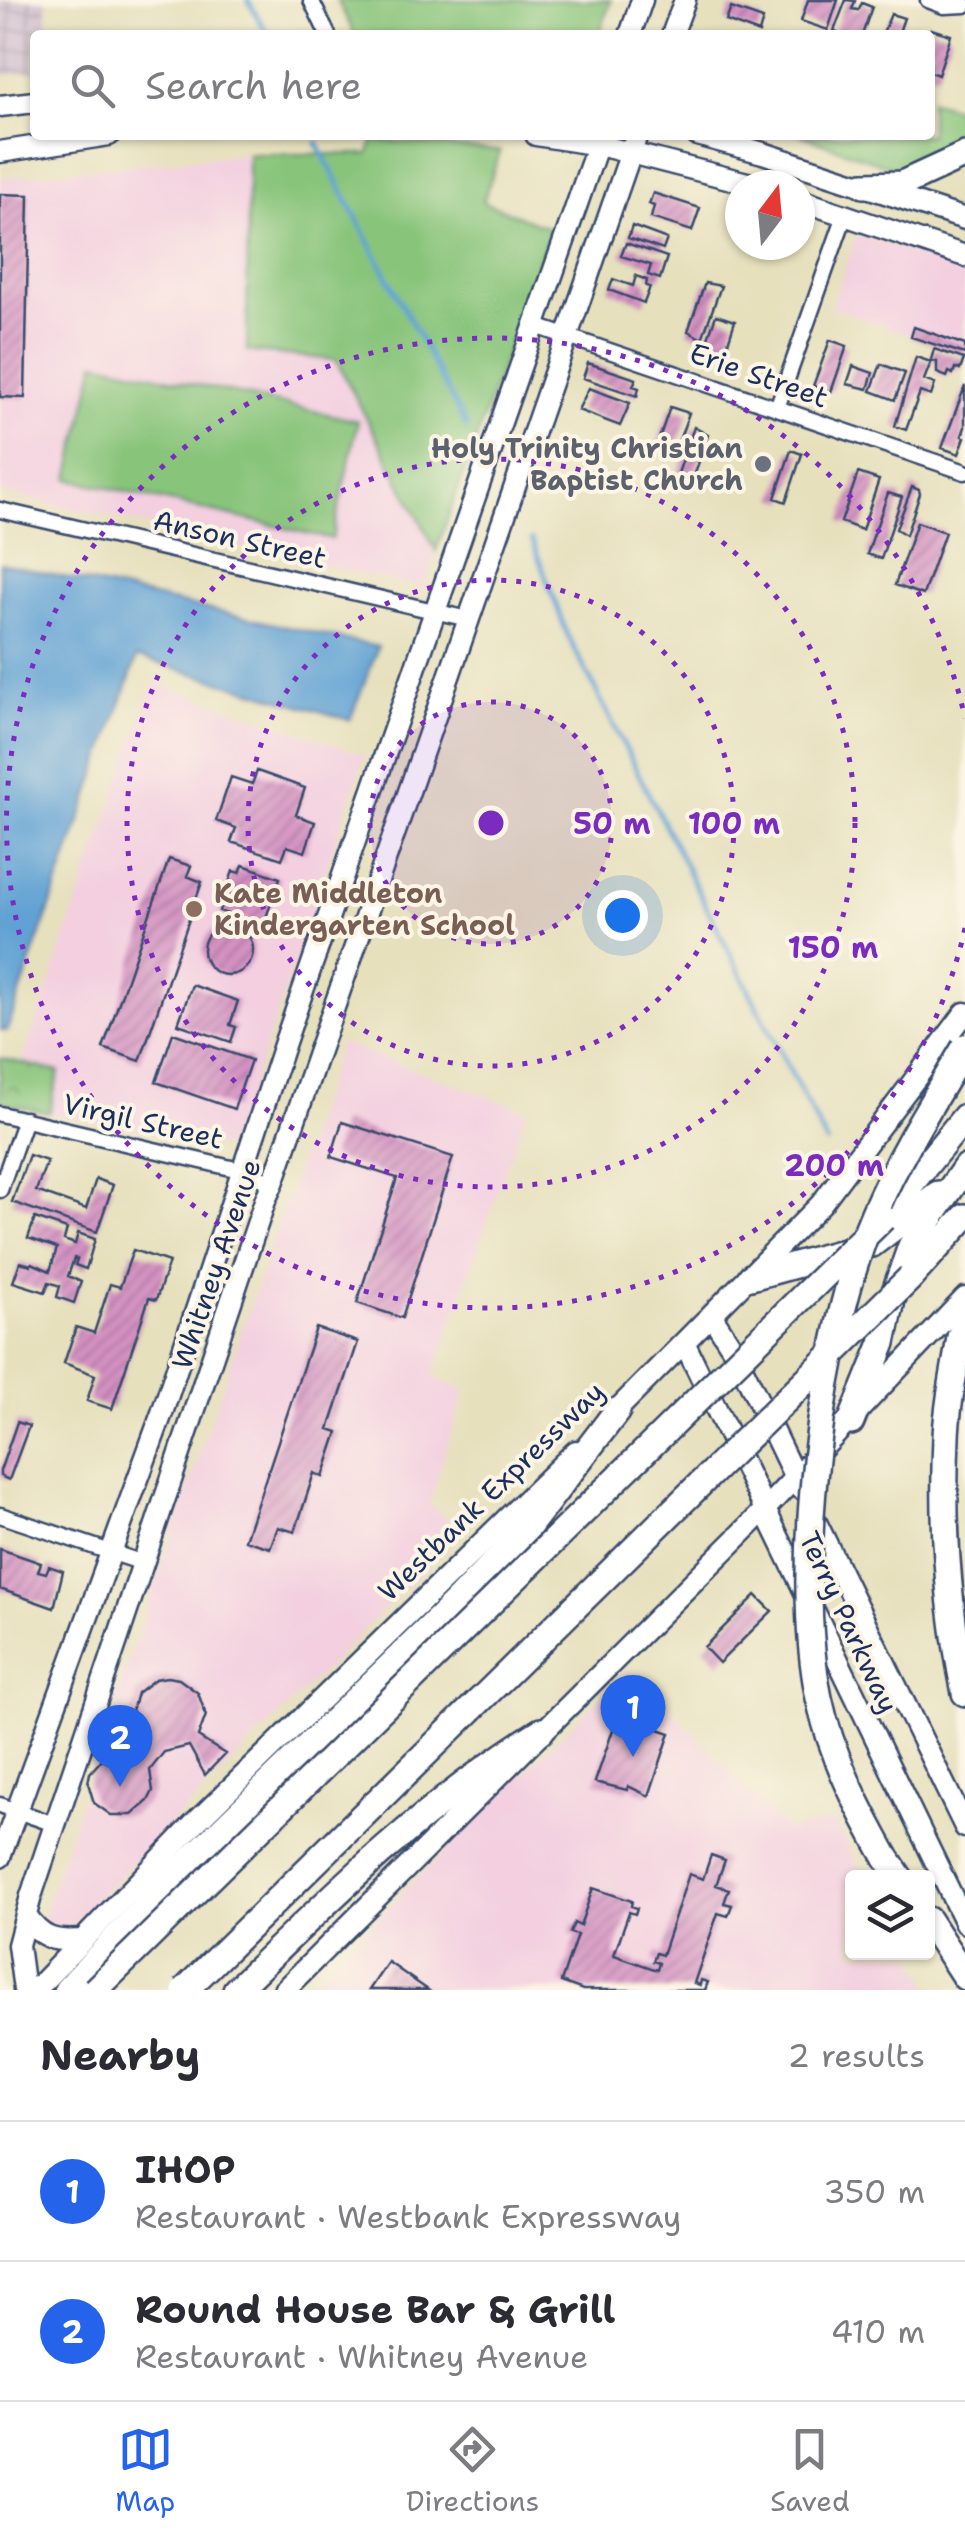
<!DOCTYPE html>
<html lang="en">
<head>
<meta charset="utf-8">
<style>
	:root { --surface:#fff; --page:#f2f2f3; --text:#2b2b33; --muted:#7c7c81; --line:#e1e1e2; --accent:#2563eb }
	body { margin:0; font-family:"Shantell Sans",sans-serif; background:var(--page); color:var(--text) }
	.controls { position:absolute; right:30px; bottom:30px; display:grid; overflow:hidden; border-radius:10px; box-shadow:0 2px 8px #0004 }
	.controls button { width:90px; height:90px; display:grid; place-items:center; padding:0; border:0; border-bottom:2px solid var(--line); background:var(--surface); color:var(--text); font:50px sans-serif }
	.compass { position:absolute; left:725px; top:170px; width:90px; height:90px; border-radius:50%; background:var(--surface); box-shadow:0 2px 8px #0004; rotate:16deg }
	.you { position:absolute; left:622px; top:915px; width:35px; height:35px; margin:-25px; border:8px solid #fff; border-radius:50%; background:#1a73e8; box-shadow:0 0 0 15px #1a73e833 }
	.badge { display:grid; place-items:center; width:65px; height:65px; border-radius:50%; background:var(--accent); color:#fff; font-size:32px; font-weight:700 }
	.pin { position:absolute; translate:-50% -82px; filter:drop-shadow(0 2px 5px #0008) }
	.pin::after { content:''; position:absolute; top:52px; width:35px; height:30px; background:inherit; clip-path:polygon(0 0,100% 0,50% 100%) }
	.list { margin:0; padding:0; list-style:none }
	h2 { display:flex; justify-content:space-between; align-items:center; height:130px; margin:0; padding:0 40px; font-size:42px }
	h2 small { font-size:32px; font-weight:400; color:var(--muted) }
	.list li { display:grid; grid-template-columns:65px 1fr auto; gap:30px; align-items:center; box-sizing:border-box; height:140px; padding:0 40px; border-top:2px solid var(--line) }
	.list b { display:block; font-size:38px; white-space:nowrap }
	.list p { margin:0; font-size:32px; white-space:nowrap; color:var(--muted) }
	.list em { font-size:32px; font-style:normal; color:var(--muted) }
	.icon { flex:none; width:55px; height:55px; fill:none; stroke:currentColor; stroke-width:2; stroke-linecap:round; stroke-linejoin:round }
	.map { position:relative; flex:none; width:965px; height:1990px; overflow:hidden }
	.search { position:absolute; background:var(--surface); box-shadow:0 2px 8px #0004; left:30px; right:30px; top:30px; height:110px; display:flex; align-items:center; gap:25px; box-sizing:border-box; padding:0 35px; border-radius:10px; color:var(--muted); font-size:38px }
	.sheet { height:410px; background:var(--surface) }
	nav { display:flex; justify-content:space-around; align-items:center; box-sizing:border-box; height:140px; border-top:2px solid var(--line); background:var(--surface); font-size:28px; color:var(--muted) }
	nav a { display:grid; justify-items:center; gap:5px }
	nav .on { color:var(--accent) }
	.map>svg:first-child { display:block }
	.built { fill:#f3cfe0 }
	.industrial { fill:url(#industrial-grid) }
	.grass { fill:#88c47a; stroke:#527a6c; stroke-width:2.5 }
	.park { fill:url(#park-crowns); stroke:#527a6c; stroke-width:2.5 }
	.water { fill:#61a2d4; stroke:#3e6899; stroke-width:2.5 }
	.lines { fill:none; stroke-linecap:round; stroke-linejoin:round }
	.stream { stroke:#61a2d4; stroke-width:5 }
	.building { fill:url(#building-hatch) }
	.street-casing { stroke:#394a6c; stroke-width:19 }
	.secondary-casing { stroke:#394a6c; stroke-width:25 }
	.highway-casing { stroke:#394a6c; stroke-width:30 }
	.street { stroke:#fff; stroke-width:14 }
	.secondary { stroke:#fff; stroke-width:20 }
	.highway { stroke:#fff; stroke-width:25 }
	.highway-bridge-casing { stroke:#394a6c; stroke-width:30; stroke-linecap:butt }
	.highway-bridge { stroke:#fff; stroke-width:25 }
	.ring { fill:none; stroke:#7b2cbf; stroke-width:5; stroke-dasharray:5 10 }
	.worship-dot { fill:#6b7280; stroke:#fcf5e5; stroke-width:4 }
	.education-dot { fill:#8d6e63; stroke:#fcf5e5; stroke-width:4 }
	.labels { text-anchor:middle; stroke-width:8; stroke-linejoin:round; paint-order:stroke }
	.street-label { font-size:28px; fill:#1b2f5e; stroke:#fcf5e5 }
	.worship-label { font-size:28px; font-weight:bold; fill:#5b616d; stroke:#fcf5e5; text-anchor:end }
	.education-label { font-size:28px; font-weight:bold; fill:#785e54; stroke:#fcf5e5; text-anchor:start }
	.centre { fill:#7b2cbf; stroke:#fcf5e5; stroke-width:5 }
	.ring-label { font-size:30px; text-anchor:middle; font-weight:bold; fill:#7b2cbf; stroke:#fcf5e5; stroke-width:8; stroke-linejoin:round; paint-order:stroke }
</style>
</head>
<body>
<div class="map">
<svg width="965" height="1990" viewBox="0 0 965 1990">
	<defs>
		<pattern id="industrial-grid" width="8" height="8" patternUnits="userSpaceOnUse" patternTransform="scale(2.5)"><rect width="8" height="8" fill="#cfbdcf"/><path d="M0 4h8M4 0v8" fill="none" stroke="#a79aab"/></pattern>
		<pattern id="park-crowns" width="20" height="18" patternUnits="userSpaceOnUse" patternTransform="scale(2.5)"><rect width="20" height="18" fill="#88c47a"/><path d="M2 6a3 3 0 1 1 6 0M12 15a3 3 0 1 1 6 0" fill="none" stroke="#6ea067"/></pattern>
		<pattern id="building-hatch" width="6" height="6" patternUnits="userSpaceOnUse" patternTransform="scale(2.5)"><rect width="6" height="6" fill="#d491c2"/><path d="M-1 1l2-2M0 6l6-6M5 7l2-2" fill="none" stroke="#ab77a1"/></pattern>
	</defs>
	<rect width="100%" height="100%" fill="#fcf5e5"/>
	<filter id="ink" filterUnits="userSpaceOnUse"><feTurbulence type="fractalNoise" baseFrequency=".01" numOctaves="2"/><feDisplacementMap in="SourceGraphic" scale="20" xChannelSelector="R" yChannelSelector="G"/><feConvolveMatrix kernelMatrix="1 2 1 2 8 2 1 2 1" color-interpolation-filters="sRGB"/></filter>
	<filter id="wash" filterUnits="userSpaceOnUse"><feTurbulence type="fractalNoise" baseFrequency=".0048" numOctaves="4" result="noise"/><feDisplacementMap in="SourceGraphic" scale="40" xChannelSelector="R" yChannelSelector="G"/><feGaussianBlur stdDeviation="2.25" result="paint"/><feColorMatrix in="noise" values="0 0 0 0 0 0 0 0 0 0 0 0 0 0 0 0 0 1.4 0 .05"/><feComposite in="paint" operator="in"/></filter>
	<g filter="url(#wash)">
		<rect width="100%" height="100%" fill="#e6e0bd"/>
		<!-- built -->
		<path class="built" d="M248,154L247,351L336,360L436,551L423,588L0,492V178Z
			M857,234L965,271V355L831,307Z
			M154,682L365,755L245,1106L226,1147L49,1113L59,1072L22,1064Z
			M340,1043L526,1110L433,1378L465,1390L429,1504L461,1532L66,1930L49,1928L41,1919Z
			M628,1670L677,1716L787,1831L833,1821L866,1877L852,1878V1952L910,1953L933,1990H304Z"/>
		<!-- industrial -->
		<path class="industrial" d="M0,0H46L48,35H35V71L0,75Z"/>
		<!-- grass -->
		<path class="grass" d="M337,0H611L599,35H355Z
			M930,100L965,111V141L901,171L800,135H930Z
			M374,140L500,151L483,202L551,229L436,551L336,360L247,351L248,154H368Z
			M96,362L358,421L332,539L69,479Z"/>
		<!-- park -->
		<path class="park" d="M0,1058L59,1072L49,1113L0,1102Z"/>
		<!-- water -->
		<path class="water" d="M0,563L378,647L350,720L137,657L7,1031L0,1030Z"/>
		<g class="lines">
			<!-- stream -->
			<path class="stream" d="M248,0L268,35
				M317,143L467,428
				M532,540L567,634L827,1143"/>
		</g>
		<g id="blocks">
			<!-- building -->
			<path class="building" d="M808,0H838L828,30L801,21Z
				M846,0L855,1L852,9L858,10L862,3L872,7L862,35H841L834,31Z
				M731,8L763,19L759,33L726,21Z
				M891,14L904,18L898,35H882Z
				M931,29L951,35L938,75L930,72Z
				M653,193L700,208L692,231L651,218L654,206L649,204Z
				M0,194L29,195L25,398L0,397Z
				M632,226L667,239L663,250L628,238Z
				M626,243L667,257L660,279L648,275L651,265L621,256Z
				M636,276L647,280L646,286L650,287L644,303L609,290L613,279L633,286Z
				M705,283L721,286L702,339L688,331Z
				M716,315L735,321L724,355L704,349Z
				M914,327L965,345V354L911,337Z
				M830,340L847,346L831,392L813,386Z
				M934,349L964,359L960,370L955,368L953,374L949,372L947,377L937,373V362L931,360Z
				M916,357L931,362L924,380L935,384L931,396L920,392L906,430L895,426Z
				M588,363L636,379L633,386L639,388L637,396L583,378Z
				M881,364L905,373L895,400L871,391Z
				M853,366L873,373L868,389L847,384Z
				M965,386V427L962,436L965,437L959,454L942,448Z
				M589,388L630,403L620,426L578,410Z
				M670,407L689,413L674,454L656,447Z
				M694,427L708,435L691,485L680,484L675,482Z
				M791,450L802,454L786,502L775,498Z
				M858,473L879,480L862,530L841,522Z
				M912,487L919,490L920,494L906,535L896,529Z
				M888,493L902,497L881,559L867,554Z
				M917,522L945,532L923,595L895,585Z
				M257,771L305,788L296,815L315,822L305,852L287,846L282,859L231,842L236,828L216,821L231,777L252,784Z
				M169,859L191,866L187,876L202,882L140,1061L103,1048Z
				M243,865L280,878L263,926L219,911L233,871L240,873Z
				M203 950a25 25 0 1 1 50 0a25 25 0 1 1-50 0Z
				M192,985L238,1001L230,1025L236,1027L231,1042L178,1024Z
				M173,1033L251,1060L234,1109L156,1082Z
				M342,1122L453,1157L402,1318L357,1303L397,1178L331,1157Z
				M29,1155L47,1161L36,1191L86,1209L96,1179L113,1185L97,1232L12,1202Z
				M35,1218L67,1229L64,1240L75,1244L78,1233L95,1239L86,1269L75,1265L77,1259L74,1258L68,1276L81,1282L74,1303L57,1297L60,1286L49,1282L45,1292L13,1282L20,1262L31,1265L32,1263L50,1271L57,1248L28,1238Z
				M133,1250L169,1262L156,1300L149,1298L112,1409L87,1401L95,1375L64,1363L76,1327L94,1333L110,1284L120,1287Z
				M316,1328L358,1342L329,1429L338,1432L323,1477L314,1473L295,1532L278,1527L270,1548L245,1540Z
				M17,1422L29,1426L9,1480L0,1476V1471Z
				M0,1549L41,1563L38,1571L46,1573L49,1566L63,1571L54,1608L0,1589Z
				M756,1595L772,1611L719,1663L704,1647Z
				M167,1677L179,1679L198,1693L206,1715L198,1737L225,1754L205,1775L189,1746L164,1752L150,1770L153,1791L148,1801L132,1815H111L94,1803L88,1783L90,1773L104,1757L123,1753L134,1730L130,1718L137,1693L155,1679Z
				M618,1715L670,1733L649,1796L628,1786L627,1790L595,1782Z
				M711,1855L725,1860L716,1885L729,1889L724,1903L732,1905L728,1916L718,1913L694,1983L700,1985L701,1980L708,1982L705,1990H583L561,1982L577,1935L570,1933L574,1923L580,1926L593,1888L632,1901L631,1906L637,1908L635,1914L629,1912L614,1955L657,1970L659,1963L653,1961L656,1953L662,1955L689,1874L703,1879Z
				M388,1962L428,1990H369Z"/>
		</g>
	</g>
	<g filter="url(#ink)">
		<use href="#blocks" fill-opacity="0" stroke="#394a6c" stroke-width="2.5"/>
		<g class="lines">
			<!-- street casing -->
			<g class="street-casing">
				<path id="street" d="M311,0L328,35
					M928,0L944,6L965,5
					M536,326L965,472
					M777,408L845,215
					M0,510L468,619
					M0,1114L244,1171L273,1183
					M0,1190L25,1119
					M0,1515L143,1563
					M0,1805L54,1824"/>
			</g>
			<!-- secondary casing -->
			<g class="secondary-casing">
				<path id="secondary" d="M630,35L642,0
					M672,35L685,0
					M0,106L35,102
					M536,135L599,145L755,185
					M697,135L763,153L965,219
					M0,152L109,135
					M800,200L965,256
					M712,1316L735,1352L800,1488
					M685,1344L965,1923
					M607,1420L821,1204L965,1013
					M812,1514L965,1827
					M0,1857L162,1413L286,1039L601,135
					M26,1916C42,1939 54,1942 81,1940
					M24,1990L18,1945L31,1896L266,1198L273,1183L637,135
					M35,1990L195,1823L576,1451
					M284,1990L752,1523L965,1298"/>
			</g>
			<!-- highway casing -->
			<g class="highway-casing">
				<path id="highway" d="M864,185L902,184L965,155
					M883,1218L965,1117
					M751,1277L872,1244L938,1194
					M910,1278L965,1217
					M965,1324L960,1337C955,1370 947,1404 946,1437C942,1521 948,1611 965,1693
					M851,1422L883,1343L892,1300L911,1246L965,1168
					M886,1857L900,1878
					M928,1920L965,1977
					M67,1990L177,1873L456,1602L529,1526L617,1411
					M236,1990C333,1895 425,1804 541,1731"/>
			</g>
			<!-- street -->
			<use href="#street" class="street"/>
			<!-- secondary -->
			<use href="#secondary" class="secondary"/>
			<!-- highway -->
			<use href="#highway" class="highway"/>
			<!-- highway-bridge casing -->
			<g class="highway-bridge-casing">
				<path id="highway-bridge" d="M886,1857C858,1807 831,1755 819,1698C792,1569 822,1333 874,1213C899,1155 933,1101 965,1047
					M95,1990L883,1218
					M185,1990L910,1278"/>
			</g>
			<!-- highway-bridge -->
			<use href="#highway-bridge" class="highway-bridge"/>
		</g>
	</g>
	<!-- distance rings -->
	<circle cx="491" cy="823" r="121" fill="#7b2cbf" fill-opacity=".12"/>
	<g class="ring">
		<circle cx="491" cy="823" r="121"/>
		<circle cx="491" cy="823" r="243"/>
		<circle cx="491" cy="823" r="364"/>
		<path d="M965 928A485 485 0 1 1 965 718"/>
	</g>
	<!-- markers -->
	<circle class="worship-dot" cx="763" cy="464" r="10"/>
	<circle class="education-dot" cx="194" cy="909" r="10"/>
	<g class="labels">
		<!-- street labels -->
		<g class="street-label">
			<text transform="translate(759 375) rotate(19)" y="10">Erie Street</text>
			<text transform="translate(240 539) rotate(13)" y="10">Anson Street</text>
			<text transform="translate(143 1121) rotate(13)" y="10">Virgil Street</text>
			<text transform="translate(216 1264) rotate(-71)" y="10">Whitney Avenue</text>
			<text transform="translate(491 1491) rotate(-44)" y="10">Westbank Expressway</text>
			<text transform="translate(849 1622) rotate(65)" y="10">Terry Parkway</text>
		</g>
		<!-- worship labels -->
		<g class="worship-label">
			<text x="743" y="458">Holy Trinity Christian<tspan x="743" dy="32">Baptist Church</tspan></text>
		</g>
		<!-- education labels -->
		<g class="education-label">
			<text x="214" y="903">Kate Middleton<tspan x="214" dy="32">Kindergarten School</tspan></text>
		</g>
	</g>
	<circle cx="491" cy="823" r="15" class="centre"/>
	<g class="ring-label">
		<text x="612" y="834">50 m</text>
		<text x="734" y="834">100 m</text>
		<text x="833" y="958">150 m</text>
		<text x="834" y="1176">200 m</text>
	</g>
</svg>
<div class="controls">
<button><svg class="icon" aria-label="layers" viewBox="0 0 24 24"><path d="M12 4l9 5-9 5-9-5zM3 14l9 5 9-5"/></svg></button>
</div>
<svg class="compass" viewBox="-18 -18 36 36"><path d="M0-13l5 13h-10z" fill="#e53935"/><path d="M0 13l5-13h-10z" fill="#7c7c81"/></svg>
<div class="you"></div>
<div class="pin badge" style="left:633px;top:1757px">1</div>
<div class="pin badge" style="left:120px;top:1787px">2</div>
<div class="search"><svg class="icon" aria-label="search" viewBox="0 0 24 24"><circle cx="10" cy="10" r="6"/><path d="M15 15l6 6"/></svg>Search here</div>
</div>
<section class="sheet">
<h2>Nearby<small>2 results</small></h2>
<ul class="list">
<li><span class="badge">1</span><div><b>IHOP</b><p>Restaurant · Westbank Expressway</p></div><em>350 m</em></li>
<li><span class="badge">2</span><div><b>Round House Bar &amp; Grill</b><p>Restaurant · Whitney Avenue</p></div><em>410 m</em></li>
</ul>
</section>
<nav>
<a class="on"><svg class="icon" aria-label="map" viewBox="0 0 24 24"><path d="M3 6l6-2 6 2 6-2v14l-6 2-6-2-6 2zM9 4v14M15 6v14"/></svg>Map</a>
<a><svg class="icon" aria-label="directions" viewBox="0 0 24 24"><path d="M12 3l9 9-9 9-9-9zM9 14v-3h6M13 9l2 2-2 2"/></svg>Directions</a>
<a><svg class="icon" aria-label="saved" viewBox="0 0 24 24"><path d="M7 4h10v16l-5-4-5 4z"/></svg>Saved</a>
</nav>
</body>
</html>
